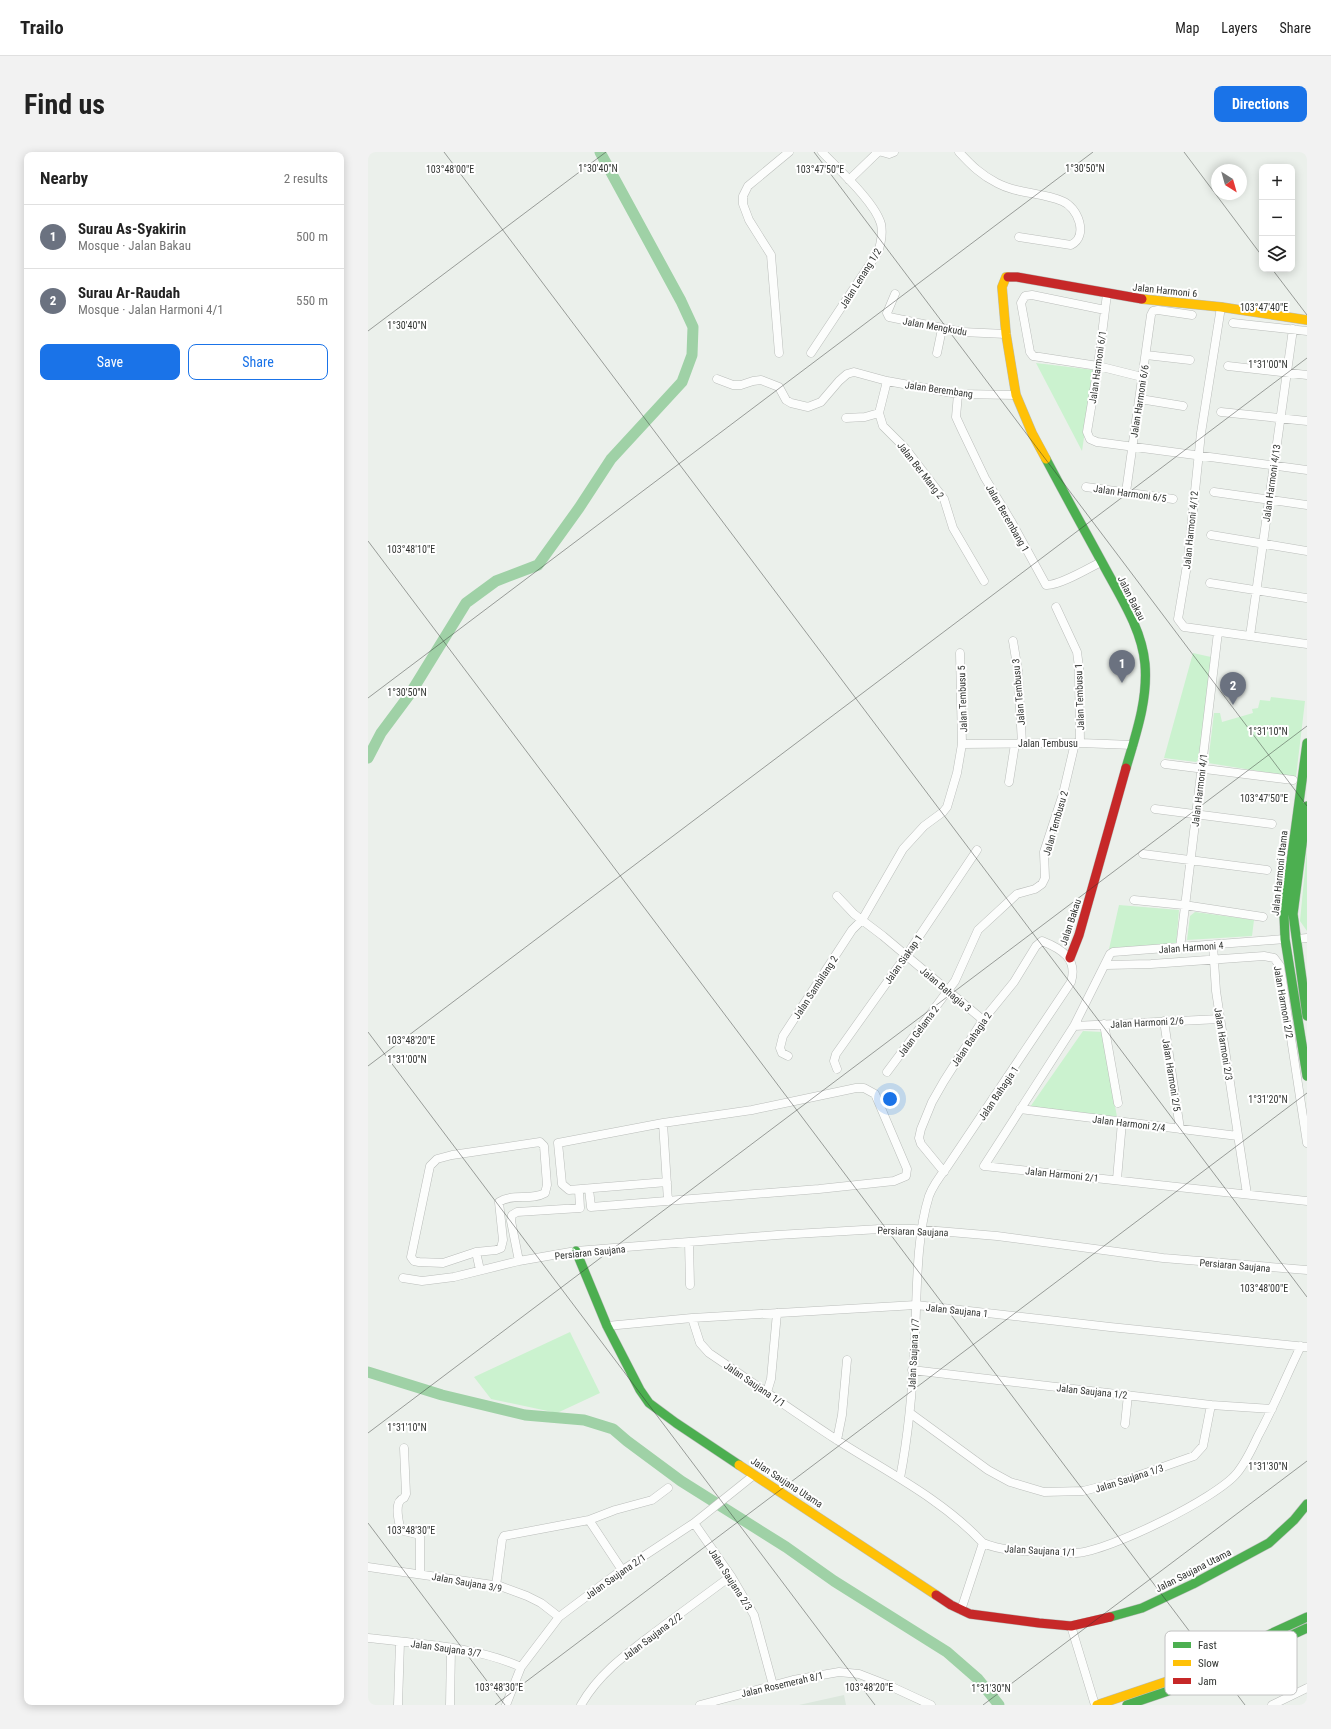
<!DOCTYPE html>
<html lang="en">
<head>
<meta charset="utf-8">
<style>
	:root { --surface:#fff; --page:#f2f2f2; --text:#222; --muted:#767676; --line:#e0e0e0; --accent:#1a73e8 }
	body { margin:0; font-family:"Roboto Condensed",sans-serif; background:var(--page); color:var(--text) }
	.controls { position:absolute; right:12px; top:12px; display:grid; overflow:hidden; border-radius:8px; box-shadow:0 2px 10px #0003 }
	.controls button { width:36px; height:36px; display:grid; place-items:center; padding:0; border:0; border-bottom:1px solid var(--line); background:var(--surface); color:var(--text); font:20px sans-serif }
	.compass { position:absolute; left:843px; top:12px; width:36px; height:36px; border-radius:50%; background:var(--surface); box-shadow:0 2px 10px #0003; rotate:143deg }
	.you { position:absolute; left:522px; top:947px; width:14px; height:14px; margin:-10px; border:3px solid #fff; border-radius:50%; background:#1a73e8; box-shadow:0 0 0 6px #1a73e833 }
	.badge { display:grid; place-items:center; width:26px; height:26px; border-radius:50%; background:var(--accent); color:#fff; font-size:13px; font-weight:700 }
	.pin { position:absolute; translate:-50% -33px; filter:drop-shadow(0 1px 2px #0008) }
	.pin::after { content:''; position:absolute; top:21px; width:14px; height:12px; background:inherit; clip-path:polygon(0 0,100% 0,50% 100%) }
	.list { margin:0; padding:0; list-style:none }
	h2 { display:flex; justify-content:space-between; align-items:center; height:52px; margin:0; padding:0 16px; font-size:17px }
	h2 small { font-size:13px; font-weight:400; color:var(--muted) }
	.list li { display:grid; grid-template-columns:26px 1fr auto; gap:12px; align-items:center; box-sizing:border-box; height:64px; padding:0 16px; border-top:1px solid var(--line) }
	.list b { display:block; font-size:15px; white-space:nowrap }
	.list p { margin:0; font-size:13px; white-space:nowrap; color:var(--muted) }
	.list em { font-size:13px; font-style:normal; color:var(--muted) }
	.actions { display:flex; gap:8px; padding:12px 16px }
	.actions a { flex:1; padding:9px 0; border:1px solid var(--accent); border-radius:8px; text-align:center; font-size:14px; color:var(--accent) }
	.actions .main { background:var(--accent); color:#fff }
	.icon { flex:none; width:22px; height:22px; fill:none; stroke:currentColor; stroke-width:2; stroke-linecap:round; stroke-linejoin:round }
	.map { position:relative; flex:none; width:939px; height:1553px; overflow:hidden; border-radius:8px }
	header { display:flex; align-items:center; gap:24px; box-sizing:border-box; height:56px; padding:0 20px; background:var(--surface); border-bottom:1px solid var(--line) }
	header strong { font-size:19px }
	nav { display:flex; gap:22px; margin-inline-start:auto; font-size:14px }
	.intro { display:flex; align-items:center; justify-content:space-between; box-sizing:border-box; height:96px; padding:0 24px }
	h1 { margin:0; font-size:28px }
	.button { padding:10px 18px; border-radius:8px; background:var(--accent); color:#fff; font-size:14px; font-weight:700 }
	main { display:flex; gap:24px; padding:0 24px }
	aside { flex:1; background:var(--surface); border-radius:8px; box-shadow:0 2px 10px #0003 }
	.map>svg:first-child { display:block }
	.built { fill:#dce7dd }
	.green { fill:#cbf2cf }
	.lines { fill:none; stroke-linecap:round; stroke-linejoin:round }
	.river { stroke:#9fd1a6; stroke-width:11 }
	.street-casing { stroke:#babdba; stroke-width:9 }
	.fast-casing { stroke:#babdba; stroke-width:10 }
	.slow-casing { stroke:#babdba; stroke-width:10 }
	.jam-casing { stroke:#babdba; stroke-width:10 }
	.street { stroke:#fcfdfc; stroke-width:8 }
	.fast { stroke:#4caf50; stroke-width:9 }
	.slow { stroke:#ffc107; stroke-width:9 }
	.jam { stroke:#c62828; stroke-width:9 }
	.ticks { fill:none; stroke:#323532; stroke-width:1; stroke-opacity:0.45 }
	.labels { text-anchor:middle; stroke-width:4; stroke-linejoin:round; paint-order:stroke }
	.street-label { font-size:10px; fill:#323532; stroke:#fff }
	.key { fill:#fff; stroke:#c2c2c2; stroke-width:1 }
	.key-label { font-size:11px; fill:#323532 }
	.ticks-label { font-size:10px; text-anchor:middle; fill:#323532; stroke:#fff; stroke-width:4; stroke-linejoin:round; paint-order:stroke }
</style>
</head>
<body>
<header>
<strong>Trailo</strong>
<nav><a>Map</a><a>Layers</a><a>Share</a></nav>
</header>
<div class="intro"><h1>Find us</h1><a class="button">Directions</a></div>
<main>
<aside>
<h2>Nearby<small>2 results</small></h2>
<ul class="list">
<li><span class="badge" style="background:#6b7280">1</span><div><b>Surau As-Syakirin</b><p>Mosque · Jalan Bakau</p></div><em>500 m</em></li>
<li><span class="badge" style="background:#6b7280">2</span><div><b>Surau Ar-Raudah</b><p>Mosque · Jalan Harmoni 4/1</p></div><em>550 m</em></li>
</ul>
<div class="actions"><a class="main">Save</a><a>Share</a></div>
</aside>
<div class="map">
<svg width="939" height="1553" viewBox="0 0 939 1553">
	<rect width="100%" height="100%" fill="#ebf0eb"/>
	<!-- built -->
	<path class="built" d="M476,1543L478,1553H431Z"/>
	<!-- green -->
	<path class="green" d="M668,211L726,218L714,299Z
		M825,501L843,505L832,606L828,610L796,606Z
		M903,545L937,549L928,625L840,611L846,561H852L854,570L885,561L884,557L890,556L892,548L902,549Z
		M939,697V779L932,769Z
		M751,753L811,758L808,794L741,797Z
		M827,760L886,768L884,784L819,788L822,764Z
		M715,879L734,880L749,965L662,955Z
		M202,1180L232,1241L189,1261L123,1247L106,1225Z"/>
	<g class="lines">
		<!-- river -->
		<path class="river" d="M0,606L13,581L42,542L98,451L128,429L170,413L211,356L243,307L314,230L324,203L325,175L313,149L232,0
			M0,1220L74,1243L157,1263L216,1268L245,1277L259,1289L313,1329L418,1395L466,1429L579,1500L610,1527L631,1553"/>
		<!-- street casing -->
		<g class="street-casing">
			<path id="street" d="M514,0L521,2L526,0
				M591,0C603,13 613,23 629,31C649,42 673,40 694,49C710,55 721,84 703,93L651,85
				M481,28L510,0
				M527,142L519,161L521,165L594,180L638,182
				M739,142L730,214L719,280L722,287L729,290L939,318
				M853,155L833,281L820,407L810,467L816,475L939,492
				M737,158L664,143L657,144L653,151L662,200L665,204L730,214L774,225
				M865,171L939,179
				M411,201L403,103L381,68L375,52V44L380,34L421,0
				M443,201L510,100C513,91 515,82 513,72C507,50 470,17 454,0
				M569,201L574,177
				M778,203L822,208
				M860,214L939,223
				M349,227L365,233H373L385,229L393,228L411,235L418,248L423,251L440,255L453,250L471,229L479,222L486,220L519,229L590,242L648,243
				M519,229L511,261L515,274L537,296L576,347L585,376L616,429
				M590,242L588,265L594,278L617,326L643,369L678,433C691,434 721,416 733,410
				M772,247L815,254
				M853,260L939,269
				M478,266L497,265L511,261
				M718,335L805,347
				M758,340L783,163L785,159L790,158L824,163
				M846,340L939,353
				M843,383L939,399
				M842,431L938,446
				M688,455L709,500L711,515L712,591
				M882,484L925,177
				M645,489L650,519L654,592
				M594,592L712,591L765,593
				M797,612L925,628
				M641,630L647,592
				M787,657L904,672
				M775,702L899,718
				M469,744L486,762L515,784L615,868
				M766,748L816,753L895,765
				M917,787L745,800L742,802L706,874L616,1014L939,1049
				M929,787L939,786
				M845,793L848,839L879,1042
				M812,796L850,480
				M738,813L783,812L896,804L906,806L912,814L939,991
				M796,869L812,977
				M736,872L750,951
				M706,874L852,867
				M420,904L414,901L412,896L415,884L484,778L494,768L535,697L556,674L575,660L579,655L589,621L594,592L592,501
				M469,917L466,909L468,902L542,798L609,698
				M519,920L587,829L610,778L649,742L667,737L674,732L677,726L676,700L695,642L707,591
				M652,957L870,984
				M295,971L300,1049
				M172,990L176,994L179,1033L177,1041C163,1049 144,1041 131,1050L135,1088L133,1096L128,1098L108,1100L75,1111L51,1110L46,1109L43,1105L62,1014L69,1007L84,1003Z
				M749,1027L754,970
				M221,1037L223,1055L451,1037L526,1029L538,1024L539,1017L507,942L496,936H488L384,958L295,971L190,991L194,1032L201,1038L299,1030
				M321,1090L322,1133
				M108,1100L112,1118
				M151,1109L143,1069L144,1063L149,1060L212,1056L211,1038
				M35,1126L54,1129L86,1125L151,1109L208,1099L409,1083L512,1077H546L629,1084L795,1106L939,1118
				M324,1166L332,1191L341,1201C384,1230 426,1260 469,1288C519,1320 574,1347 615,1391C636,1400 661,1399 684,1400C692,1400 700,1402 708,1401C741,1399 849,1346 869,1321C878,1310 884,1297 890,1284C906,1255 918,1224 933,1194
				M239,1174L324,1166L548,1153L742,1175L939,1195
				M544,1218L843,1253L904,1257
				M399,1240L403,1227L409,1161
				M542,1261L620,1318L642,1330L676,1340L715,1339L755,1329L826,1304L835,1294L843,1253
				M757,1272L760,1243
				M469,1288L474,1263L479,1208
				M36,1296L38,1342L36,1346C26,1349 30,1366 32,1375L36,1379L52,1383V1422
				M532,1326C541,1280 545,1232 547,1185C549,1142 548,1085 561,1044C565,1033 572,1024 579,1015L703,830C710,807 694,797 674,789L668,794L646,830L615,868L576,929L564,950L553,977L551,986L553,992L576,1020
				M221,1368L254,1418
				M326,1371L363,1424L386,1463L405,1533
				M0,1415L132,1434L159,1444L173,1451L191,1465
				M128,1434L134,1388L136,1384L221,1368L247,1358L284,1348L300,1336
				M593,1458L615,1391
				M703,1474L727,1553
				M0,1486C51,1492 106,1494 153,1515
				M30,1553L32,1490
				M82,1553L83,1496
				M138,1553L153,1515L191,1465L247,1423L326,1371L386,1323
				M213,1553C232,1519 264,1498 294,1475C317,1458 340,1441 363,1424
				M332,1553L425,1528L471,1520L491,1522L522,1534L563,1553
				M904,1553L939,1536"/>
		</g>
		<!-- fast casing -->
		<g class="fast-casing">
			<path id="fast" d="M678,307C697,343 717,379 736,414C752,444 774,477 777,512C780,548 768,582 758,616
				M939,591L916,762L917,787L939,924
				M939,654L925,762L939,864
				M208,1099L239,1174L272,1238L281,1251L308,1271L371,1313
				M742,1465L774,1456L825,1432L901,1391L926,1368L939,1352
				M874,1495L939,1465
				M846,1519L939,1476
				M759,1553L809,1536L825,1528"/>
		</g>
		<!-- slow casing -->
		<g class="slow-casing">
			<path id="slow" d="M640,125H638L634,135L638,182L648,243L664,281L678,307
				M774,147L853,155L939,168
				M371,1313L568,1443
				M729,1553L812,1525L874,1495"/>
		</g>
		<!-- jam casing -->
		<g class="jam-casing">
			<path id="jam" d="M640,125H649L774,147
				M702,806L711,783L758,616
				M568,1443L583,1453L602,1462L671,1471L703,1474L742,1465"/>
		</g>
		<!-- street -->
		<use href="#street" class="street"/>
		<!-- fast -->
		<use href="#fast" class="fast"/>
		<!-- slow -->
		<use href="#slow" class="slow"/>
		<!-- jam -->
		<use href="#jam" class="jam"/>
	</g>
	<!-- ticks -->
	<path class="ticks" d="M76,0L939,1145M446,0L939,654M816,0L894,104M904,117L939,163M0,179L238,0M0,389L877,1553M0,546L725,0M0,880L507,1553M0,914L939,206M0,1281L939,574M0,1371L137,1553M127,1553L939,941M615,1553L939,1309"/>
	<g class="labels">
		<!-- street labels -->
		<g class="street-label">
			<text transform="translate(492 126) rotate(-58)" y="4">Jalan Lenang 1/2</text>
			<text transform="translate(797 138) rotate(6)" y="4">Jalan Harmoni 6</text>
			<text transform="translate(567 174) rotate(10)" y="4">Jalan Mengkudu</text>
			<text transform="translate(729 215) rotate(-82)" y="4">Jalan Harmoni 6/1</text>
			<text transform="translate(571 237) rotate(8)" y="4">Jalan Berembang</text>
			<text transform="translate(771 249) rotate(-81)" y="4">Jalan Harmoni 6/6</text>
			<text transform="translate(553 318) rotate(52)" y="4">Jalan Ber Mang 2</text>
			<text transform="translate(903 331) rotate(-82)" y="4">Jalan Harmoni 4/13</text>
			<text transform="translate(762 341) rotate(8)" y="4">Jalan Harmoni 6/5</text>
			<text transform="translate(640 366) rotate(60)" y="4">Jalan Berembang 1</text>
			<text transform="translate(822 378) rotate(-84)" y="4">Jalan Harmoni 4/12</text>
			<text transform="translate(764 446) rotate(63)" y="4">Jalan Bakau</text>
			<text transform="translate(650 540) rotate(-95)" y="4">Jalan Tembusu 3</text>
			<text transform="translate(711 545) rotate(-92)" y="4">Jalan Tembusu 1</text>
			<text transform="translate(594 547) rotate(-92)" y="4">Jalan Tembusu 5</text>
			<text x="680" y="595">Jalan Tembusu</text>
			<text transform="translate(831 638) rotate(-83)" y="4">Jalan Harmoni 4/1</text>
			<text transform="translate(687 671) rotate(-74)" y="4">Jalan Tembusu 2</text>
			<text transform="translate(911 721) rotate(-84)" y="4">Jalan Harmoni Utama</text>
			<text transform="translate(702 770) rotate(-72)" y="4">Jalan Bakau</text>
			<text transform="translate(823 795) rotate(-4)" y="4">Jalan Harmoni 4</text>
			<text transform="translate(535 807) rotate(-55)" y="4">Jalan Siakap 1</text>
			<text transform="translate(447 835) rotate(-57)" y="4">Jalan Sambilang 2</text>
			<text transform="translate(578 837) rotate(40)" y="4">Jalan Bahagia 3</text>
			<text transform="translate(916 850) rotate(80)" y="4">Jalan Harmoni 2/2</text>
			<text transform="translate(779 870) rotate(-3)" y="4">Jalan Harmoni 2/6</text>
			<text transform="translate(550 879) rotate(-53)" y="4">Jalan Gelama 2</text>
			<text transform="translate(603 887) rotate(-56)" y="4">Jalan Bahagia 2</text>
			<text transform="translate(856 892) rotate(81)" y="4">Jalan Harmoni 2/3</text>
			<text transform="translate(804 923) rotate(81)" y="4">Jalan Harmoni 2/5</text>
			<text transform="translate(630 941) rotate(-56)" y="4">Jalan Bahagia 1</text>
			<text transform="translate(761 971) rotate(7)" y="4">Jalan Harmoni 2/4</text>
			<text transform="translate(694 1022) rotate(6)" y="4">Jalan Harmoni 2/1</text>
			<text transform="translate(545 1079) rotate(2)" y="4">Persiaran Saujana</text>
			<text transform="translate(222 1100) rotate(-6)" y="4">Persiaran Saujana</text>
			<text transform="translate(867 1113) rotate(5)" y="4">Persiaran Saujana</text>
			<text transform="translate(589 1158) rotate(6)" y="4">Jalan Saujana 1</text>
			<text transform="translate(545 1202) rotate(-87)" y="4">Jalan Saujana 1/7</text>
			<text transform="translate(387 1232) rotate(34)" y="4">Jalan Saujana 1/1</text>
			<text transform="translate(724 1239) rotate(6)" y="4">Jalan Saujana 1/2</text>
			<text transform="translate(761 1326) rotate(-18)" y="4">Jalan Saujana 1/3</text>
			<text transform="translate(419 1330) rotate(33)" y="4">Jalan Saujana Utama</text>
			<text transform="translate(672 1398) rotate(3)" y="4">Jalan Saujana 1/1</text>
			<text transform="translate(825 1418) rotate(-27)" y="4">Jalan Saujana Utama</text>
			<text transform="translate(247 1424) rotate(-35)" y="4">Jalan Saujana 2/1</text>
			<text transform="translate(363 1427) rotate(57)" y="4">Jalan Saujana 2/3</text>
			<text transform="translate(99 1430) rotate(10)" y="4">Jalan Saujana 3/9</text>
			<text transform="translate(284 1484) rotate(-37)" y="4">Jalan Saujana 2/2</text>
			<text transform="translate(78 1496) rotate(8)" y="4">Jalan Saujana 3/7</text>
			<text transform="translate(414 1532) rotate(-13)" y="4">Jalan Rosemerah 8/1</text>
		</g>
	</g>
	<!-- legend -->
	<rect x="797" y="1479" width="132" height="64" rx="6" class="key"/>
	<rect x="805" y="1490" width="18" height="6" fill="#4caf50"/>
	<rect x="805" y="1508" width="18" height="6" fill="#ffc107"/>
	<rect x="805" y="1526" width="18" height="6" fill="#c62828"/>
	<g class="key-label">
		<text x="830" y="1497">Fast</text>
		<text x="830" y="1515">Slow</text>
		<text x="830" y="1533">Jam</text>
	</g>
	<g class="ticks-label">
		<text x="230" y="20">1°30'40"N</text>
		<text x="717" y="20">1°30'50"N</text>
		<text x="452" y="21">103°47'50"E</text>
		<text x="82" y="21">103°48'00"E</text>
		<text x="896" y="159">103°47'40"E</text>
		<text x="39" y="177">1°30'40"N</text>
		<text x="900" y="216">1°31'00"N</text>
		<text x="43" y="401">103°48'10"E</text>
		<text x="39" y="544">1°30'50"N</text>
		<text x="900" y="583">1°31'10"N</text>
		<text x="896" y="650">103°47'50"E</text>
		<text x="43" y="892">103°48'20"E</text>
		<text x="39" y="911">1°31'00"N</text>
		<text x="900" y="951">1°31'20"N</text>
		<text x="896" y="1140">103°48'00"E</text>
		<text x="39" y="1279">1°31'10"N</text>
		<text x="900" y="1318">1°31'30"N</text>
		<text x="43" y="1382">103°48'30"E</text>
		<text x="131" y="1539">103°48'30"E</text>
		<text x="501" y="1539">103°48'20"E</text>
		<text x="623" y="1540">1°31'30"N</text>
	</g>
</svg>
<div class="controls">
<button>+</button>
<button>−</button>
<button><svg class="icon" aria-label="layers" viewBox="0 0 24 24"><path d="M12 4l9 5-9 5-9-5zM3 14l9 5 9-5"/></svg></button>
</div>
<svg class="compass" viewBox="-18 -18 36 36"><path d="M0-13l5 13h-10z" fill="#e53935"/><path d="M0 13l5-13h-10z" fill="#767676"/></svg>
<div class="you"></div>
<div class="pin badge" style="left:754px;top:531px;background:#6b7280">1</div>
<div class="pin badge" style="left:865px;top:553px;background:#6b7280">2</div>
</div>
</main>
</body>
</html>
